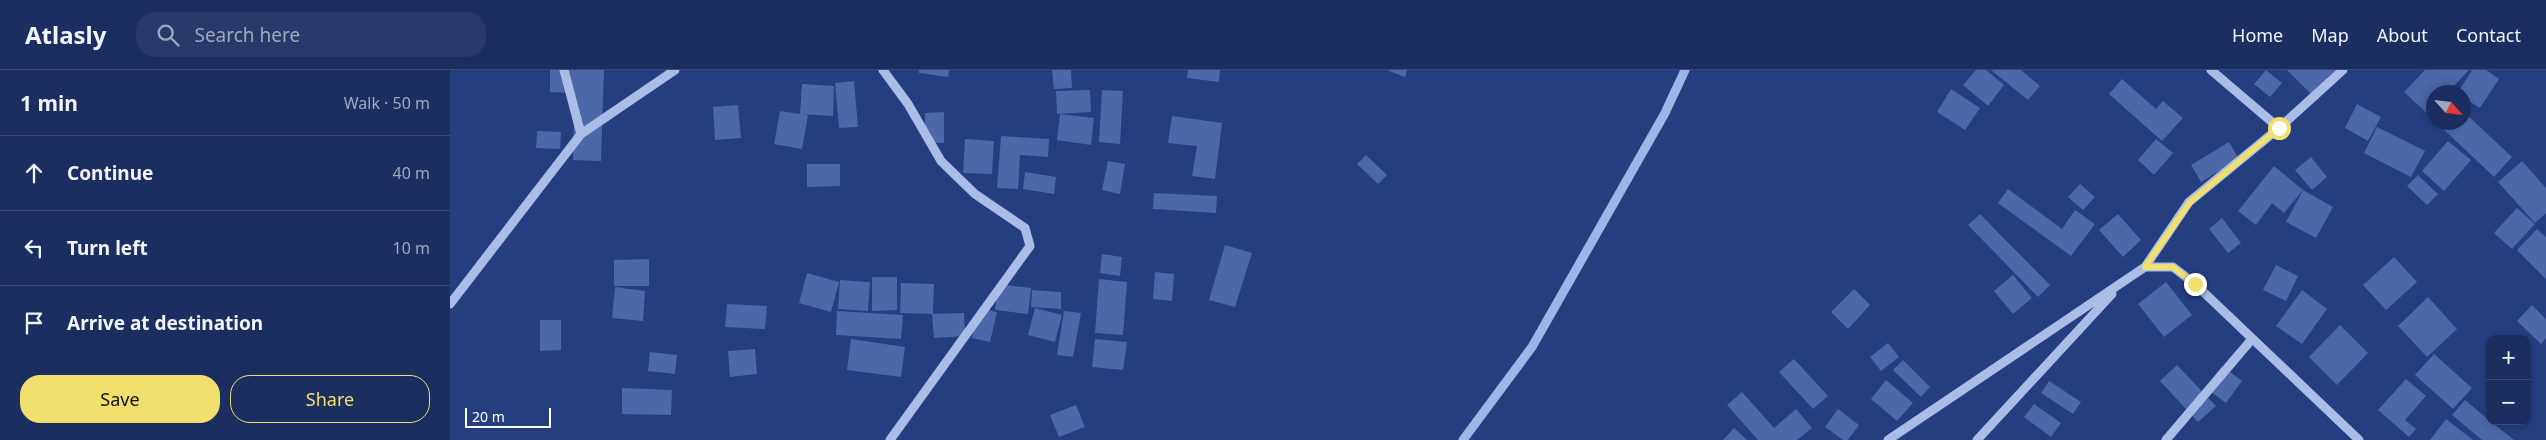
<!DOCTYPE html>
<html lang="en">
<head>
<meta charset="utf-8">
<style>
	:root { --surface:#1b2e60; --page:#283a69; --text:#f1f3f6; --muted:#a0a8bd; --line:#394a75; --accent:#f1df6e }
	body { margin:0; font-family:"Noto Sans",sans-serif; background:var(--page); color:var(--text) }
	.controls { position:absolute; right:15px; bottom:15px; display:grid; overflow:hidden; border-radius:10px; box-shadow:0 2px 8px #0003 }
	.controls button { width:45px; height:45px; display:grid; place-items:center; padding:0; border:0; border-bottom:1px solid var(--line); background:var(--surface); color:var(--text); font:25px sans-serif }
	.compass { position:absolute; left:1976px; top:15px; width:45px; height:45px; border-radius:50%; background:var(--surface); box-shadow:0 2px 8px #0003; rotate:117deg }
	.scale { position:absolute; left:15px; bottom:12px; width:86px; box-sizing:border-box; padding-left:5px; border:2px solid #fff; border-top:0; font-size:14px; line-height:18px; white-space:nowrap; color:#fff; -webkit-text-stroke:4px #243e80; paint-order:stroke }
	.stop { position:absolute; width:15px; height:15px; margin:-11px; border:4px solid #f1df6e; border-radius:50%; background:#fff }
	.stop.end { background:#f1df6e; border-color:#fff; box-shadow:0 1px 5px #0008 }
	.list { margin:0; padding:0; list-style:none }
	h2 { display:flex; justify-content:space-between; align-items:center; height:65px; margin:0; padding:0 20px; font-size:21px }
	h2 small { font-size:16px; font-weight:400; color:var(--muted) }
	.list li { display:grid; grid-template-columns:32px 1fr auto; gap:15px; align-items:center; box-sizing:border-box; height:75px; padding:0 20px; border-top:1px solid var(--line) }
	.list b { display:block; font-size:19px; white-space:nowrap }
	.list em { font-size:16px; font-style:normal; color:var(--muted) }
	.actions { display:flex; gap:10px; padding:15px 20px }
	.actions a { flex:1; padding:11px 0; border:1px solid var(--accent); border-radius:20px; text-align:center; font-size:18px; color:var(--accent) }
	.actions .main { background:var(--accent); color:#111 }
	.icon { flex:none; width:28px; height:28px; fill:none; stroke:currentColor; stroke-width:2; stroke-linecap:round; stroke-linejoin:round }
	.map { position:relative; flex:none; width:2096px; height:370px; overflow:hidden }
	header { display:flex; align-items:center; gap:30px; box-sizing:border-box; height:70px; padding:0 25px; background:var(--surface); border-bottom:1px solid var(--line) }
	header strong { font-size:24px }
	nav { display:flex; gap:28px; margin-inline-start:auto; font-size:18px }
	.search { width:350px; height:45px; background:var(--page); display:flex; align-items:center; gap:12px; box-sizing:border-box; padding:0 18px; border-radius:20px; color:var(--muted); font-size:19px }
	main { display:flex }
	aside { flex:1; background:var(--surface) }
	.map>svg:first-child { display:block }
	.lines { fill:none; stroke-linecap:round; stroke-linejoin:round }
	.stream { stroke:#9eb6e7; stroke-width:9 }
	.building { fill:#4c68a9 }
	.minor { stroke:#aabde7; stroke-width:9 }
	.route { stroke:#f1df6e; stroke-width:6 }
</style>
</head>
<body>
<header>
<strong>Atlasly</strong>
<div class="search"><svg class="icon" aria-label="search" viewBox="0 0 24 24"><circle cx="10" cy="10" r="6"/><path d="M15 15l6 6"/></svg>Search here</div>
<nav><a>Home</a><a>Map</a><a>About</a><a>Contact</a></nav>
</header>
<main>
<aside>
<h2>1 min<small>Walk · 50 m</small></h2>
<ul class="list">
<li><svg class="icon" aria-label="ahead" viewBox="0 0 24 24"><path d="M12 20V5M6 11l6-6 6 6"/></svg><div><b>Continue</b></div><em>40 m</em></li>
<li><svg class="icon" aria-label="left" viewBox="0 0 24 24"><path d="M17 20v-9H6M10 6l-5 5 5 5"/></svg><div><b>Turn left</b></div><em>10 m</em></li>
<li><svg class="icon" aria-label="arrive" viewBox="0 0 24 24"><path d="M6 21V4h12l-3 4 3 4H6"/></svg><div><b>Arrive at destination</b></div></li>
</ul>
<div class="actions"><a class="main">Save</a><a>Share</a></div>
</aside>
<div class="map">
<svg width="2096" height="370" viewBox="0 0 2096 370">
	<rect width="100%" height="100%" fill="#243e80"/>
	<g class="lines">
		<!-- stream -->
		<path class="stream" d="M1013,370L1082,277L1215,43L1235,0"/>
	</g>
	<!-- building -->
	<path class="building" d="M100,0H154L151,91L123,90L124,23L100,22Z
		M469,0H499L498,7L469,3Z
		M602,0H621L622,18L604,19Z
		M738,0H770L769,12L737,8Z
		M937,0H957L955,7Z
		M1526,0H1536L1554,15L1538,36L1513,15Z
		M1541,0H1571L1590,16L1578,30Z
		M1816,0L1832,13L1820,27L1804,14Z
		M1837,0H1896L1867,30Z
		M1975,0H2019L1998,22H1984V50L1954,22Z
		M2022,0H2036L2049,9L2030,38L2014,28V22H2008Z
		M1672,9L1706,39L1713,31L1733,48L1712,71L1659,24Z
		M404,11L408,57L389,58L385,13Z
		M352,14L384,16L383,46L350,44Z
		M1501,19L1530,38L1515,60L1487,42Z
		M640,20L641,42L607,44L606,21Z
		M652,20L673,21L670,74L649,72Z
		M1907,34L1931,47L1918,71L1895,58Z
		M288,35L291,68L265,70L263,37Z
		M330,41L358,45L352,79L324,74Z
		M494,42V73H475V43Z
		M2014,42L2062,87L2044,107L1986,52H2014Z
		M610,44L644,48L641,75L607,70Z
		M722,46L772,53L765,109L742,106L747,76L718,73Z
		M1927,57L1975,81L1961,107L1914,83Z
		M87,61L111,62L110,79L86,78Z
		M551,66L599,69L598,87L570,85L568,119L547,118Z
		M515,69L544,71L542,104L513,103Z
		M1706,69L1723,83L1704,105L1688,90Z
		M1998,71L2021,90L1994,121L1972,101Z
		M1779,72L1789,89L1751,112L1741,95Z
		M916,85L937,105L928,114L907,94Z
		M1861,87L1877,107L1862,120L1845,100Z
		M658,91L675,94L670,124L652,120Z
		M2072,91L2096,118V143L2085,153L2048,112Z
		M357,94H390V116L357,117Z
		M1824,96L1853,120L1834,143L1822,133L1806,155L1788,141Z
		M575,102L606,107L604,124L573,119Z
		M1968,105L1988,124L1977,135L1957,116Z
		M1630,114L1645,127L1633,140L1618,127Z
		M1558,119L1612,159L1625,140L1645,154L1621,186L1548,133Z
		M1853,120L1883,137L1866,168L1836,152Z
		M704,123L767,126L766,143L703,139Z
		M2067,138L2085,154L2062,179L2044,163Z
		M1530,144L1600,215L1588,227L1518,155Z
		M1668,144L1691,170L1673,187L1649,160Z
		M1772,148L1791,173L1778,183L1759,159Z
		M2087,159L2096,167V209L2067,180Z
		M775,175L802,183L785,237L759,230Z
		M652,184L672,187L670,206L650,203Z
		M1944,187L1967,212L1936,240L1913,215Z
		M199,189V216H164V190Z
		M1826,195L1848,206L1836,231L1813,220Z
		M705,202L724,204L722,231L703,229Z
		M357,203L389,212L381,242L349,233Z
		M1563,205L1582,228L1563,244L1544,221Z
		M422,207H447V240L422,241Z
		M649,209L677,212L673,265L645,263Z
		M390,210L420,212L418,241L388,239Z
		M1716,212L1742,245L1714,267L1688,234Z
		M451,213L484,214L483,244L450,243Z
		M548,214L581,218L578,244L545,240Z
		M165,217L195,221L193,251L162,248Z
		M1404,219L1420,235L1398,259L1381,242Z
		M582,220L611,222V239L581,237Z
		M1852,220L1877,239L1852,274L1826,256Z
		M1978,227L2007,259L1977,287L1948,256Z
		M277,234L317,236L315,259L275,257Z
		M2082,235L2096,249V268L2091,274L2067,251Z
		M529,238L547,242L540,272L522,268Z
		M585,238L612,245L605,272L578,265Z
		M387,241L453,245L451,269L386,265Z
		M614,241L631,243L623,287L607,285Z
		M514,243L515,266L484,268L482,244Z
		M90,250H111V280L90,281Z
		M1890,255L1918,283L1887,315L1859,287Z
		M401,269L455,277L451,307L397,300Z
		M645,269L677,272L673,300L642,297Z
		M1438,273L1449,287L1431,301L1420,287Z
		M305,279L307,304L280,307L278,281Z
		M200,282L227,285L225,304L198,301Z
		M1984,284L2022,318L2003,339L1965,305Z
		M1344,289L1378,326L1363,339L1329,302Z
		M1453,290L1480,317L1471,327L1443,300Z
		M1727,295L1766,336L1748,352L1710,311Z
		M1772,296L1792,311L1776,333L1756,318Z
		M1956,309L1976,326L1955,350L1966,359L1959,367L1928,340Z
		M1436,310L1463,333L1447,351L1421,329Z
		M1599,311L1631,332L1623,344L1591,323Z
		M172,318L222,320L221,345L172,344Z
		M1292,322L1324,358L1346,339L1362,358L1347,370H1308L1277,335Z
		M2015,330L2040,351L2064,370H2032L2002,345Z
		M1584,334L1611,353L1601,367L1574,347Z
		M626,335L635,357L609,367L600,345Z
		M1388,339L1409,355L1398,370H1393L1375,357Z
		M1996,349L2023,370H1980Z
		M1284,358L1297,370H1273Z"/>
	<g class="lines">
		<!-- minor -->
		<path class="minor" d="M433,0L458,34L491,91L525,124L575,158L580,176L440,370
			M1761,0L1829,58
			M131,64L225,0
			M1695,197L1739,132L1829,58L1893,0
			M0,234L131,64L114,0
			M1438,370L1695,197H1723L1745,214L1909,370
			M1527,370L1662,224
			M1716,370L1802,269"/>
	</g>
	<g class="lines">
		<!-- route -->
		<path class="route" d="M1745,214L1723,197H1695L1740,132L1829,58"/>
	</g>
</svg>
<div class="controls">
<button>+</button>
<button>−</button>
</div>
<svg class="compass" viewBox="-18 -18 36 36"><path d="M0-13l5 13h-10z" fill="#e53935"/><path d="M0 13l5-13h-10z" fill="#a0a8bd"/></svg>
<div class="scale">20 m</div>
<div class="stop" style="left:1829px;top:58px"></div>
<div class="stop end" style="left:1745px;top:214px"></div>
</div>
</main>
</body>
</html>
